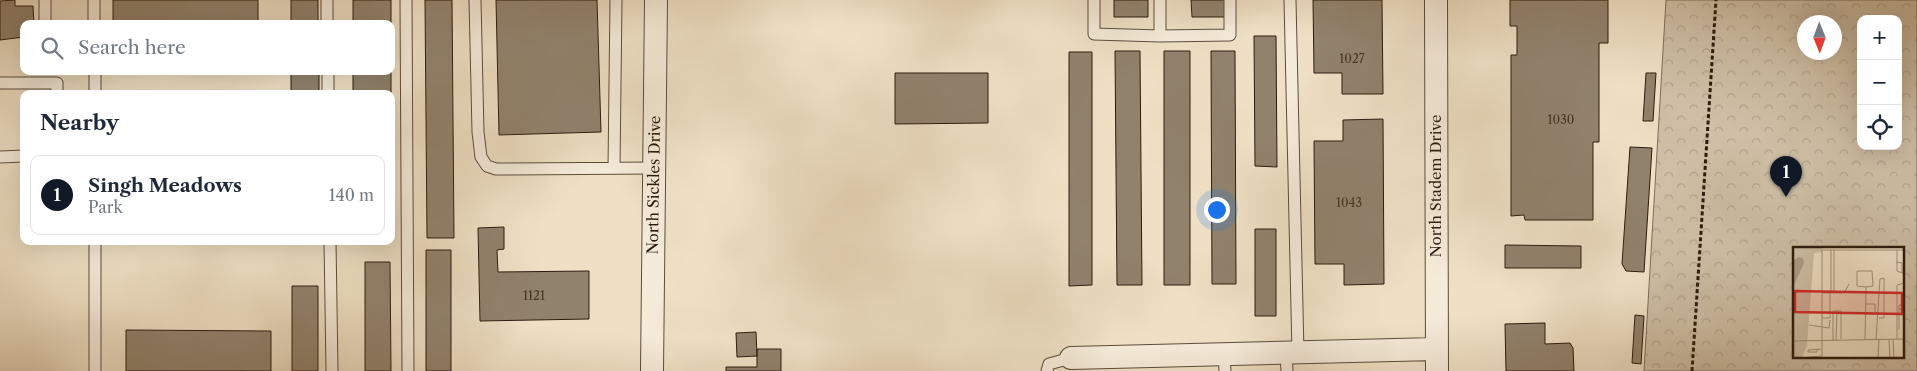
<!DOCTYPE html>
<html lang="en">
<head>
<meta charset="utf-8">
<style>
	:root { --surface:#fff; --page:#f6f6f7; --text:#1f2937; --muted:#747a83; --line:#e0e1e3; --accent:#111827 }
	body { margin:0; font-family:"Libre Caslon Text",serif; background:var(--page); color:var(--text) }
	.controls { position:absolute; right:15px; top:15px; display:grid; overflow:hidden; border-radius:10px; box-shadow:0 5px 20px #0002 }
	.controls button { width:45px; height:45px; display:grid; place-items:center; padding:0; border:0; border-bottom:1px solid var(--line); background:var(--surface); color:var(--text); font:25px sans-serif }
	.compass { position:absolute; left:1797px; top:15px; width:45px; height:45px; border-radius:50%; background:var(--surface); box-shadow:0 5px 20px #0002; rotate:179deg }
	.you { position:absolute; left:1216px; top:209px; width:18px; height:18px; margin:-12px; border:4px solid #fff; border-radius:50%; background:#1a73e8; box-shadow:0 0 0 8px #1a73e833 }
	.badge { display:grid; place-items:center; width:32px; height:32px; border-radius:50%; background:var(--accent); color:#fff; font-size:16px; font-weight:700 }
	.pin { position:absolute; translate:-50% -41px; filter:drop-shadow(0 1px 2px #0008) }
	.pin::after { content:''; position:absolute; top:26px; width:18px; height:15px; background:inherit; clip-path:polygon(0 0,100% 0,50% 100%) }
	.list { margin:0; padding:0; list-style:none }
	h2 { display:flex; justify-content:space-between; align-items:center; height:65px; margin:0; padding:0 20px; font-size:21px }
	h2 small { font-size:16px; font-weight:400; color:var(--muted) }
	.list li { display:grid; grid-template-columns:32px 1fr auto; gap:15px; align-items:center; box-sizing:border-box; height:80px; margin:0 10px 10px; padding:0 10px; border:1px solid var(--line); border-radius:10px }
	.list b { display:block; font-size:19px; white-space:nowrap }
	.list p { margin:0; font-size:16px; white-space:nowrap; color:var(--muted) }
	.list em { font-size:16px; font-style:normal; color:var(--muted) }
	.icon { flex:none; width:28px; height:28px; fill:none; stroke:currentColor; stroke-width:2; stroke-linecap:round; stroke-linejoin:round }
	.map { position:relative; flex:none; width:1917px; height:371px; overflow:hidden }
	.search { position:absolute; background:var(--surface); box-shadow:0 5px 20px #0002; left:20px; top:20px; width:375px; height:55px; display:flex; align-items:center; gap:12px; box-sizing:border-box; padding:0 18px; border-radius:10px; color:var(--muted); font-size:19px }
	.panel { position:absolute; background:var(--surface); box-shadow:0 5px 20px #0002; left:20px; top:90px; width:375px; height:155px; border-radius:10px }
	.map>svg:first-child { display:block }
	.park { fill:url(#park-crowns); stroke:#7d6e5a; fill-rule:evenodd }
	.building { fill:#91826d; stroke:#2c1c0d }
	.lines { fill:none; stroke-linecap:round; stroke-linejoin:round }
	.lane-casing { stroke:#5d4d3b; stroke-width:13 }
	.street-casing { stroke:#5d4d3b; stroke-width:24 }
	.path { stroke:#2c1c0d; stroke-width:3; stroke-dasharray:4 2.5; stroke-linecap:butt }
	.lane { stroke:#f5ebd9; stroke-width:11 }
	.street { stroke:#f5ebd9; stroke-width:22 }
	.labels { text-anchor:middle; stroke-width:4; stroke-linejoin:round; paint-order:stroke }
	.number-label { font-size:12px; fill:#453625 }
	.street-label { font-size:15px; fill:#2c1c0d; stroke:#f5ebd9 }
	.inset-road { fill:none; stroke:#a1927b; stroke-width:1 }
	.view { fill:#d62828; fill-opacity:0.15; stroke:#d62828; stroke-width:2.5 }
	.inset-edge { fill:none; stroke:#2c1c0d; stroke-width:2.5 }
</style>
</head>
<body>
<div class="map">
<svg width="1917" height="371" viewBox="0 0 1917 371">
	<defs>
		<pattern id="park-crowns" width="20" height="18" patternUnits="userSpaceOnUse" patternTransform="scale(1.25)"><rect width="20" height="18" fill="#cebfa6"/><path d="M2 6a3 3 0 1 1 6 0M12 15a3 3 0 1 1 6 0" fill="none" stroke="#b1a48e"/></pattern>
	</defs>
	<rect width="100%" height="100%" fill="#efe0c5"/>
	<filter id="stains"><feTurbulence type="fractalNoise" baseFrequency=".004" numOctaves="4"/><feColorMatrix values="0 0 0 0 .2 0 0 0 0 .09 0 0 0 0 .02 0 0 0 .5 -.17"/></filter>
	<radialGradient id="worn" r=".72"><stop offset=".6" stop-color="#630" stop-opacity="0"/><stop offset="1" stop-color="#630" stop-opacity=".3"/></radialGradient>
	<!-- park -->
	<path class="park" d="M1666,0H1917V371H1644ZM1861,19H1898V146H1861ZM1804,22H1834V52H1804ZM1794,248H1903V357H1794Z"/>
	<!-- building -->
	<path class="building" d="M15,0V6H33L34,24H24V37L0,40V1Z
		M113,0H258V24H113Z
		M291,0H318V24H291Z
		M353,0H391V24H353Z
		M425,0H452L454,238H427Z
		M496,0H597L601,132L499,135Z
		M1114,0H1148V17H1114Z
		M1191,0H1225V17H1192Z
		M1313,0H1382L1383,94H1342V73H1314Z
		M1510,0H1608V43H1599V142H1593V220H1525L1524,215L1511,216V55H1517V26H1510Z
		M1254,36H1276L1277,167L1255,166Z
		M1115,51H1140L1142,285H1117Z
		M1164,51H1190V285H1164Z
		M1211,51H1235L1236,284H1212Z
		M1069,52H1092V285L1069,286Z
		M291,71H319V94H291Z
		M353,71H391V94H353Z
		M895,73H988V123L895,124Z
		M1646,73H1656L1653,121H1643Z
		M1383,119L1384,284L1344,285V264H1315L1314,141H1343V120Z
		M1630,147L1652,148L1644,272L1626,271L1622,264Z
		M504,227V249L497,250L498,272L589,271V319L480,321L478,228Z
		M1255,229H1276V316H1255Z
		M1505,245L1581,246V268H1505Z
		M426,250H451V371H426Z
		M365,262H390L391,371H365Z
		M292,286H318V371H292Z
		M1635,315L1644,316L1641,364L1632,363Z
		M1545,323V344L1570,343L1573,348L1574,371H1506L1505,324Z
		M126,330L271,331V371H126Z
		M756,332L757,356L737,357L736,333Z
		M757,349H781V371H726V367H757Z"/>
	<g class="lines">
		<!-- lane casing -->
		<g class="lane-casing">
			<path id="lane" d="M45,0V24
				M94,0V24
				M327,0V24
				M406,0L408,371
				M475,0L478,132L481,157L487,166L496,169L654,168
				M1094,0V34L1160,36V0
				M1290,0L1298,353
				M1160,36L1230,35V0
				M95,71V94
				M328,71V94
				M0,83H57V94
				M0,157L24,156
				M614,168L616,0
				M95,241V371
				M330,241L332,371
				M1286,353L1287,371
				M1224,354L1225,371
				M1047,371L1049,364L1071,358"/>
		</g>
		<!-- street casing -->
		<g class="street-casing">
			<path id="street" d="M1436,0L1437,371
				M1071,358L1436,349
				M652,371L656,0"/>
		</g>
		<!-- path -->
		<path class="path" d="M1692,371L1716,0"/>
		<!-- lane -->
		<use href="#lane" class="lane"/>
		<!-- street -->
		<use href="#street" class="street"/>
	</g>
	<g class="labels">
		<!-- number labels -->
		<g class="number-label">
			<text x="1352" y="63">1027</text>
			<text x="1561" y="124">1030</text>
			<text x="1349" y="207">1043</text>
			<text x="534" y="300">1121</text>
		</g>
		<!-- street labels -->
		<g class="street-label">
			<text transform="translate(654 185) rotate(-89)" y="5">North Sickles Drive</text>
			<text transform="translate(1436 186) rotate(-90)" y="5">North Stadem Drive</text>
		</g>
	</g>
	<!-- overview -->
	<g transform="translate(1793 247)">
		<rect width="111" height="111" fill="#efe0c5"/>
		<path d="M0,0H29V5L21,6L14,98L9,111H0Z" fill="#cebfa6"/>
		<path d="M5,10L10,11L11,16L1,38L0,14Z" fill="#ad9d86"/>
		<path class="inset-road" d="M104,3V24L112,27M103,15L109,16V26M29,46H51L56,37M38,46V3M41,46V3M110,58V62H106V58H112M72,67H82V57H73M29,71H37V46M16,78L36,81L37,73M106,83V62M72,92L73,40L64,39V24H79L80,39L73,40M83,92L87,32L91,31V71H86M96,92L97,111M100,92L101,111M104,92V38L112,36M40,93V64H44M43,93L44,64H48V92M0,94L112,92M24,102V105H15V103L28,102M9,111L28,109M29,111V3H112M85,111L86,92"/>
		<path class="view" d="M2,44L109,46V67L2,65Z"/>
		<rect width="111" height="111" class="inset-edge"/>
	</g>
	<rect width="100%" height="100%" filter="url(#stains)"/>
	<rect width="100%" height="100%" fill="url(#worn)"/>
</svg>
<div class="controls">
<button>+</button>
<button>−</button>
<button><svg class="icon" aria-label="locate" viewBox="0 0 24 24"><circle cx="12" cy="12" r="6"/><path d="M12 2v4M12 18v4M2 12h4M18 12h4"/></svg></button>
</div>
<svg class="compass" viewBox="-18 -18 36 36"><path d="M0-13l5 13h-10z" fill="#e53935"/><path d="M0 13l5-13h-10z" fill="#747a83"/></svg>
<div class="you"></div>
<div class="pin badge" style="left:1786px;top:197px">1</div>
<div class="search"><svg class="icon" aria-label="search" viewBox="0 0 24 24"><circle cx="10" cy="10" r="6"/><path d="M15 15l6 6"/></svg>Search here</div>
<section class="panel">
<h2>Nearby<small></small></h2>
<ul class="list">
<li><span class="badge">1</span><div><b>Singh Meadows</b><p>Park</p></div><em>140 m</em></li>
</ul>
</section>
</div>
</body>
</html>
